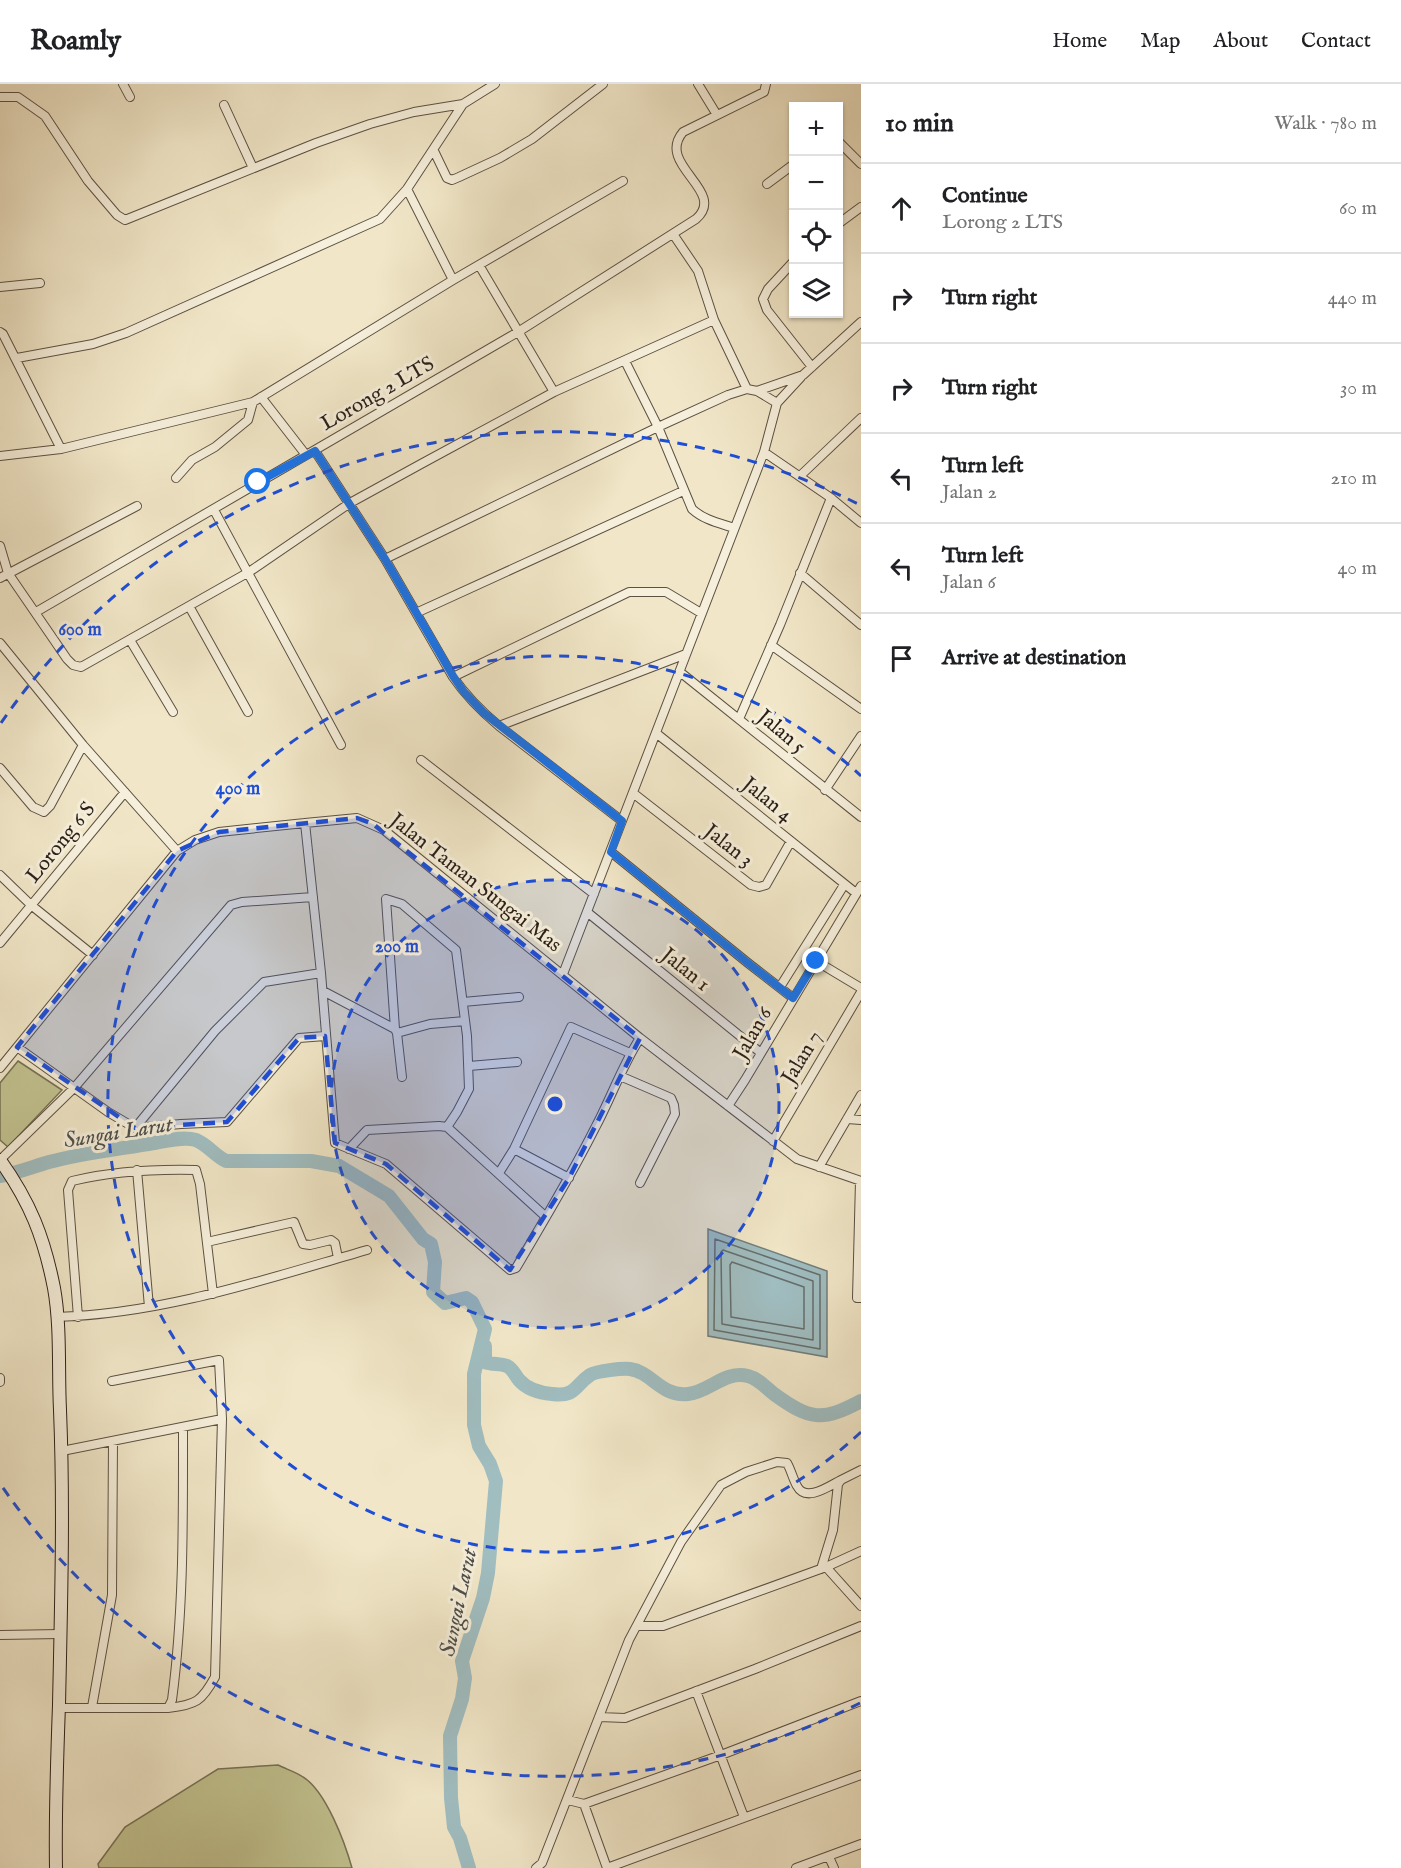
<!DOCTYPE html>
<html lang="en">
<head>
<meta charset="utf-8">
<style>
	:root { --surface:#fff; --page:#f6f6f6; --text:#202124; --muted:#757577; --line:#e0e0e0 }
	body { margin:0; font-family:"IM FELL English",serif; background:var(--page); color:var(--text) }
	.controls { position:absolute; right:18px; top:18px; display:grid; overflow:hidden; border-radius:0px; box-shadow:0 2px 4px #0004 }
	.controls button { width:54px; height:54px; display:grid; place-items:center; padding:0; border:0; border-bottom:2px solid var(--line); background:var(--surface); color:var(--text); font:30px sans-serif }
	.stop { position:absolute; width:18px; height:18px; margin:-14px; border:4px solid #1a73e8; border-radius:50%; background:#fff }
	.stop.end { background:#1a73e8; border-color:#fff; box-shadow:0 2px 6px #0008 }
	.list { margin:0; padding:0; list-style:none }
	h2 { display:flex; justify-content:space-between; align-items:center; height:78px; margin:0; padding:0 24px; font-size:26px }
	h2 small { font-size:20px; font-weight:400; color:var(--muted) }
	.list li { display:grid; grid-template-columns:39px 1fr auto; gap:18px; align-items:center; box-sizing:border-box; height:90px; padding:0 24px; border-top:2px solid var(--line) }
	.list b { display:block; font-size:22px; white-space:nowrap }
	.list p { margin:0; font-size:20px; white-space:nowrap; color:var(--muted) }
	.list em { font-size:20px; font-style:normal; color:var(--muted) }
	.icon { flex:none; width:33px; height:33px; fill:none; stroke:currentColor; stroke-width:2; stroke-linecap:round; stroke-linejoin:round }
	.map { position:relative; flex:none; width:861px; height:1784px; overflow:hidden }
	header { display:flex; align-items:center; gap:36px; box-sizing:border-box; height:84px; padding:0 30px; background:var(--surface); border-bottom:2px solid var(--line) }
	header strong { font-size:28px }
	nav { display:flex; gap:33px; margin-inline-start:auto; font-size:21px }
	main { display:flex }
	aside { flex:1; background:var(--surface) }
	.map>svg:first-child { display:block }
	.green { fill:#c2c390; stroke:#767154; stroke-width:1.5 }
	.water { fill:#a0bdc0; stroke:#717e7c; stroke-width:1.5 }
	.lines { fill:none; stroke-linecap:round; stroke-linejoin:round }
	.shore { stroke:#656e6c; stroke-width:1.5 }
	.river { stroke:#a0bdc0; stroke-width:14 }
	.street-casing { stroke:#5c5143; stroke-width:10 }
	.secondary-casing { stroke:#2a1f17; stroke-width:14 }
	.street { stroke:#f6efdb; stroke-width:8 }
	.secondary { stroke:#f6efdb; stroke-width:12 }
	.route { stroke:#1a73e8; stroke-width:8 }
	.marked { fill:#1d4ed8; fill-opacity:0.2; stroke:#1d4ed8; stroke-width:4.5; stroke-dasharray:12 8; stroke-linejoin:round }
	.ring { fill:none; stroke:#1d4ed8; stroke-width:3; stroke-dasharray:10 8 }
	.labels { text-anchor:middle; stroke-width:6; stroke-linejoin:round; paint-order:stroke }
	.street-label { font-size:21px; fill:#2a1f17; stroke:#f6efdb }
	.water-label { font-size:22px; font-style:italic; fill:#4d4e4a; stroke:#f6efdb }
	.centre { fill:#1d4ed8; stroke:#f6efdb; stroke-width:3 }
	.ring-label { font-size:18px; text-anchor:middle; font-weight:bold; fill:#1d4ed8; stroke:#f6efdb; stroke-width:6; stroke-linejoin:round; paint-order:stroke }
</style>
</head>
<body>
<header>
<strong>Roamly</strong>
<nav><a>Home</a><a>Map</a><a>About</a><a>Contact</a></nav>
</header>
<main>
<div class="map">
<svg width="861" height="1784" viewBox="0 0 861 1784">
	<rect width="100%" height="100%" fill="#f1e7c8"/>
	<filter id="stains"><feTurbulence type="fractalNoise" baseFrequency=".00333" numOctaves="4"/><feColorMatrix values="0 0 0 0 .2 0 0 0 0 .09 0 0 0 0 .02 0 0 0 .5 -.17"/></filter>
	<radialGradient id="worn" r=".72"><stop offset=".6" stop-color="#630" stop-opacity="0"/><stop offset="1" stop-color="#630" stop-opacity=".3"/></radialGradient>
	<!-- green -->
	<path class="green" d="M18,977L62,1006L8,1063L0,1056V999Z
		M278,1681C286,1685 296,1688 303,1693C326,1707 345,1759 352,1784H99L98,1780L125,1743L218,1685Z"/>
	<!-- water -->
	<path class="water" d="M708,1145L827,1187V1273L708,1252Z"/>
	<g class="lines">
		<!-- shore -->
		<path class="shore" d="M715,1155L820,1191V1265L714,1246Z
			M723,1166L813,1197V1256L722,1240L721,1168Z
			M732,1178L804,1203V1245L731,1233L730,1181Z"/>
		<!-- river -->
		<path class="river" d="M0,1092C17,1089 32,1083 49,1078C83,1069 119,1065 154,1059C167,1057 183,1052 196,1056C208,1061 214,1071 226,1077H311L339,1082L389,1112L423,1155L431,1160L435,1178L433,1208L445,1219L466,1214L472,1218L485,1245L474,1290V1341L479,1362L490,1380L496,1397L488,1489L483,1514L462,1577L465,1594L462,1615L450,1652L451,1714L454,1743L460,1754L469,1784
			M485,1262V1278C492,1281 500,1279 507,1282C513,1285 515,1291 519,1296C527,1305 540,1309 552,1310C576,1313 574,1302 590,1291C596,1287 623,1284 630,1285C652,1288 661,1313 688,1310C709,1308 725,1286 748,1292C759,1295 765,1303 774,1310C810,1336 822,1338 861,1317"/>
		<!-- street casing -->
		<g class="street-casing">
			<path id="street" d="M123,0L130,13
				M698,0L717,31
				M0,13H18L45,32L88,97L117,131L125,136L316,59L370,40L414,28L463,20
				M224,21L253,84
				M838,57L861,80
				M434,67L447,94L452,96L459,93L500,74L532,55L603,0
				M767,100L794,80
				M407,105L453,196
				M838,140L861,123
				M673,150L698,187L714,236L747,305
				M794,177L768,205L763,215L767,226L812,283
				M479,181L554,308
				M0,203L40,199
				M0,248L3,250L61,365
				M17,274L93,260L126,249L380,135L407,105L463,20L495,0
				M625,277L658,343L692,425C704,436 719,439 734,444
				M757,307L803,291L861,238
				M261,313L306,371
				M777,319L801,293
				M315,367L385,475L453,593C466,612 481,627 499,642
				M764,368L831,414L861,439
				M0,372L61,365L253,318L453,196L623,97
				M800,392L861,334
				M176,394L192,376L215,363L248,336L253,318
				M214,426L341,661
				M0,462L8,489L67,575L73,581L81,583L249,488L350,419L421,380L554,308L714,236
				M385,475L658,343L728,311L747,305L757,307L777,319L764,368L563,890
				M800,489L861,541
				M0,494L137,422
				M189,522L248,628
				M36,528L518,248L696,135C728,107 655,81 683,48L764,8L766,0
				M416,529L683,407
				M130,556L173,628
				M0,559L83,661L177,767
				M771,561L861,625
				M680,588L861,733
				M453,593L629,508H666L701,529
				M739,635L780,541L831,414
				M656,649L856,809
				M421,676L594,810
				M0,684L33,723L44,728L50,722L83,661
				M825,706L861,652
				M633,709L751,801L759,803L766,801L791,757
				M622,737L499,642L686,570
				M305,739L321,889L335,1059L386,1080L510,1186L516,1184C543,1138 571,1092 595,1044C611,1014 622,982 640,954
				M611,768L748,879L793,914
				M0,791L31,821L93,871
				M587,828L761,969
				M0,859L125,708
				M816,877L861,904
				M780,903L844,801
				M323,907L395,945L397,949L402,993
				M463,918L519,913
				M395,945L386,815L402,820L456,866L467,952L469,1005L457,1028L447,1043
				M397,949L430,940L465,937
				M17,963L108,1028L135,1044L181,1040L227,1038L299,954L325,952
				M469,982L517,978
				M0,984L177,767L195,756L219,748L305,739L357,734L384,746L640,954L797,1075L861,1097
				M620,992L671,1014L674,1021L675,1030L640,1099
				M728,1022L745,996L861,802
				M847,1035L861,1036
				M135,1044L215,947L264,898L321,889
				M773,1057L861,908
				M349,1065L367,1046L439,1042L447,1043L546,1133
				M514,1065L569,1094
				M0,1076L74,1004L231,821L242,818L313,813
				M819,1083L861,1011
				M137,1086L149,1223
				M499,1089L514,1065L571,943L630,969
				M860,1097L857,1214H861
				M207,1158L294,1138L303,1160L310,1161L331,1156L335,1159L338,1174
				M56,1233C163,1230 266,1195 367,1166
				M78,1233L68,1106L72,1097C114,1087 154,1085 196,1086L200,1100L213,1210
				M0,1294V1298
				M62,1367L222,1335L219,1276L112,1297
				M826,1483L861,1522
				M821,1485L833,1446L838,1400L841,1396L861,1386
				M638,1542H663L826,1483L861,1467
				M0,1551L60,1550
				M696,1607L744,1733
				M92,1623L112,1511L113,1357
				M59,1624H168L172,1616C184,1525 183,1434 183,1343
				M168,1624C196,1621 202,1617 215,1593L222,1335
				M599,1633L625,1634L755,1585L861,1542
				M568,1716L584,1720L721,1671L861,1617
				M584,1720L607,1784
				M829,1773L834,1784
				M536,1784L542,1779L629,1556L681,1458L721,1401L746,1388L777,1378L787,1379C791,1386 793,1395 797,1402C806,1419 829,1402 841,1396
				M607,1784L861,1691
				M796,1784L861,1760"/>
		</g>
		<!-- secondary casing -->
		<g class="secondary-casing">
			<path id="secondary" d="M0,1076C30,1118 44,1153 54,1204C61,1243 58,1287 60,1326C64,1424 61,1523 59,1621C57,1675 55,1729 56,1784"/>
		</g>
		<!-- street -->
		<use href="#street" class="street"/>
		<!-- secondary -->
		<use href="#secondary" class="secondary"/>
	</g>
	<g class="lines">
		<!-- route -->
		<path class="route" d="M258,398L315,367L385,475L453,592L464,608L484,629L622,737L611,768L748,879L793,914L816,877"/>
	</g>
	<!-- marked area -->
	<path class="marked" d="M357,734L373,740L640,954L569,1094L510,1186L386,1080L335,1059L325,952L299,954L227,1038L135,1044L17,963L177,767L219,748Z"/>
	<!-- distance rings -->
	<circle cx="555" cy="1020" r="224" fill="#1d4ed8" fill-opacity=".12"/>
	<g class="ring">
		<circle cx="555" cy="1020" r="224"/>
		<path d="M861 1348A448 448 0 1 1 861 692"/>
		<path d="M860 1619A672 672 0 0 1 1 1401M1 639A672 672 0 0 1 860 421"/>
	</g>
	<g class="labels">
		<!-- street labels -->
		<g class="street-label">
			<text transform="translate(377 309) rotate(-30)" y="7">Lorong 2 LTS</text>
			<text transform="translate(782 647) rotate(40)" y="7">Jalan 5</text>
			<text transform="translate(768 715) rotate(39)" y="7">Jalan 4</text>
			<text transform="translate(60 758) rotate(-51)" y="7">Lorong 6 S</text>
			<text transform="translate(729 761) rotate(38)" y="7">Jalan 3</text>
			<text transform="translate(476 798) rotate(38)" y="7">Jalan Taman Sungai Mas</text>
			<text transform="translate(686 885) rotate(39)" y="7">Jalan 1</text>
			<text transform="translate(752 949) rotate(-60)" y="7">Jalan 6</text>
			<text transform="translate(801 973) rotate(-59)" y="7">Jalan 7</text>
		</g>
		<!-- water labels -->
		<g class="water-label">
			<text transform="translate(118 1047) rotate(-9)" y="8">Sungai Larut</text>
			<text transform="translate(457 1518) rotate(-78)" y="8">Sungai Larut</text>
		</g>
	</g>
	<circle cx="555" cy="1020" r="9" class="centre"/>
	<g class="ring-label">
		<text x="80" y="551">600 m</text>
		<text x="238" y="710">400 m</text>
		<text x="397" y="868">200 m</text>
	</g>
	<rect width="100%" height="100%" filter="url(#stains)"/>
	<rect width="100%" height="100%" fill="url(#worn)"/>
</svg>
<div class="controls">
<button>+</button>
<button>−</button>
<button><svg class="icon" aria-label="locate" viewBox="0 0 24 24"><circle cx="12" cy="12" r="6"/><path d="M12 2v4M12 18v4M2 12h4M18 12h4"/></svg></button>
<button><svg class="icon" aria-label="layers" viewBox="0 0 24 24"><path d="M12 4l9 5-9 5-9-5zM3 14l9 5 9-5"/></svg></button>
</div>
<div class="stop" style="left:258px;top:398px"></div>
<div class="stop end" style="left:816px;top:877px"></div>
</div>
<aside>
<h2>10 min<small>Walk · 780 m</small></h2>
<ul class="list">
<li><svg class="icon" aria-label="ahead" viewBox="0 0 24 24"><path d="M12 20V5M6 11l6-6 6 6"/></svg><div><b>Continue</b><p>Lorong 2 LTS</p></div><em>60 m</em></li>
<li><svg class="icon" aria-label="right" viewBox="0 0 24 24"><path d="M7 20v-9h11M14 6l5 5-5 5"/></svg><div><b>Turn right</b></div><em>440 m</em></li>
<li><svg class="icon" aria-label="right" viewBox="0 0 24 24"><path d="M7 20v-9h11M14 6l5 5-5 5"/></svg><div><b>Turn right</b></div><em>30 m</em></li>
<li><svg class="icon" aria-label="left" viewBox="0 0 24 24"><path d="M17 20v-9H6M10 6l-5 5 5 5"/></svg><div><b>Turn left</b><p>Jalan 2</p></div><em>210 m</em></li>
<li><svg class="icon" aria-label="left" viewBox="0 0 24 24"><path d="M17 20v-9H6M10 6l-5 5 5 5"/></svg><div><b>Turn left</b><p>Jalan 6</p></div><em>40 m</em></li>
<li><svg class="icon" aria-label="arrive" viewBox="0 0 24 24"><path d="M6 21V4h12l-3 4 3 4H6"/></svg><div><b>Arrive at destination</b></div></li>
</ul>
</aside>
</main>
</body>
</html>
